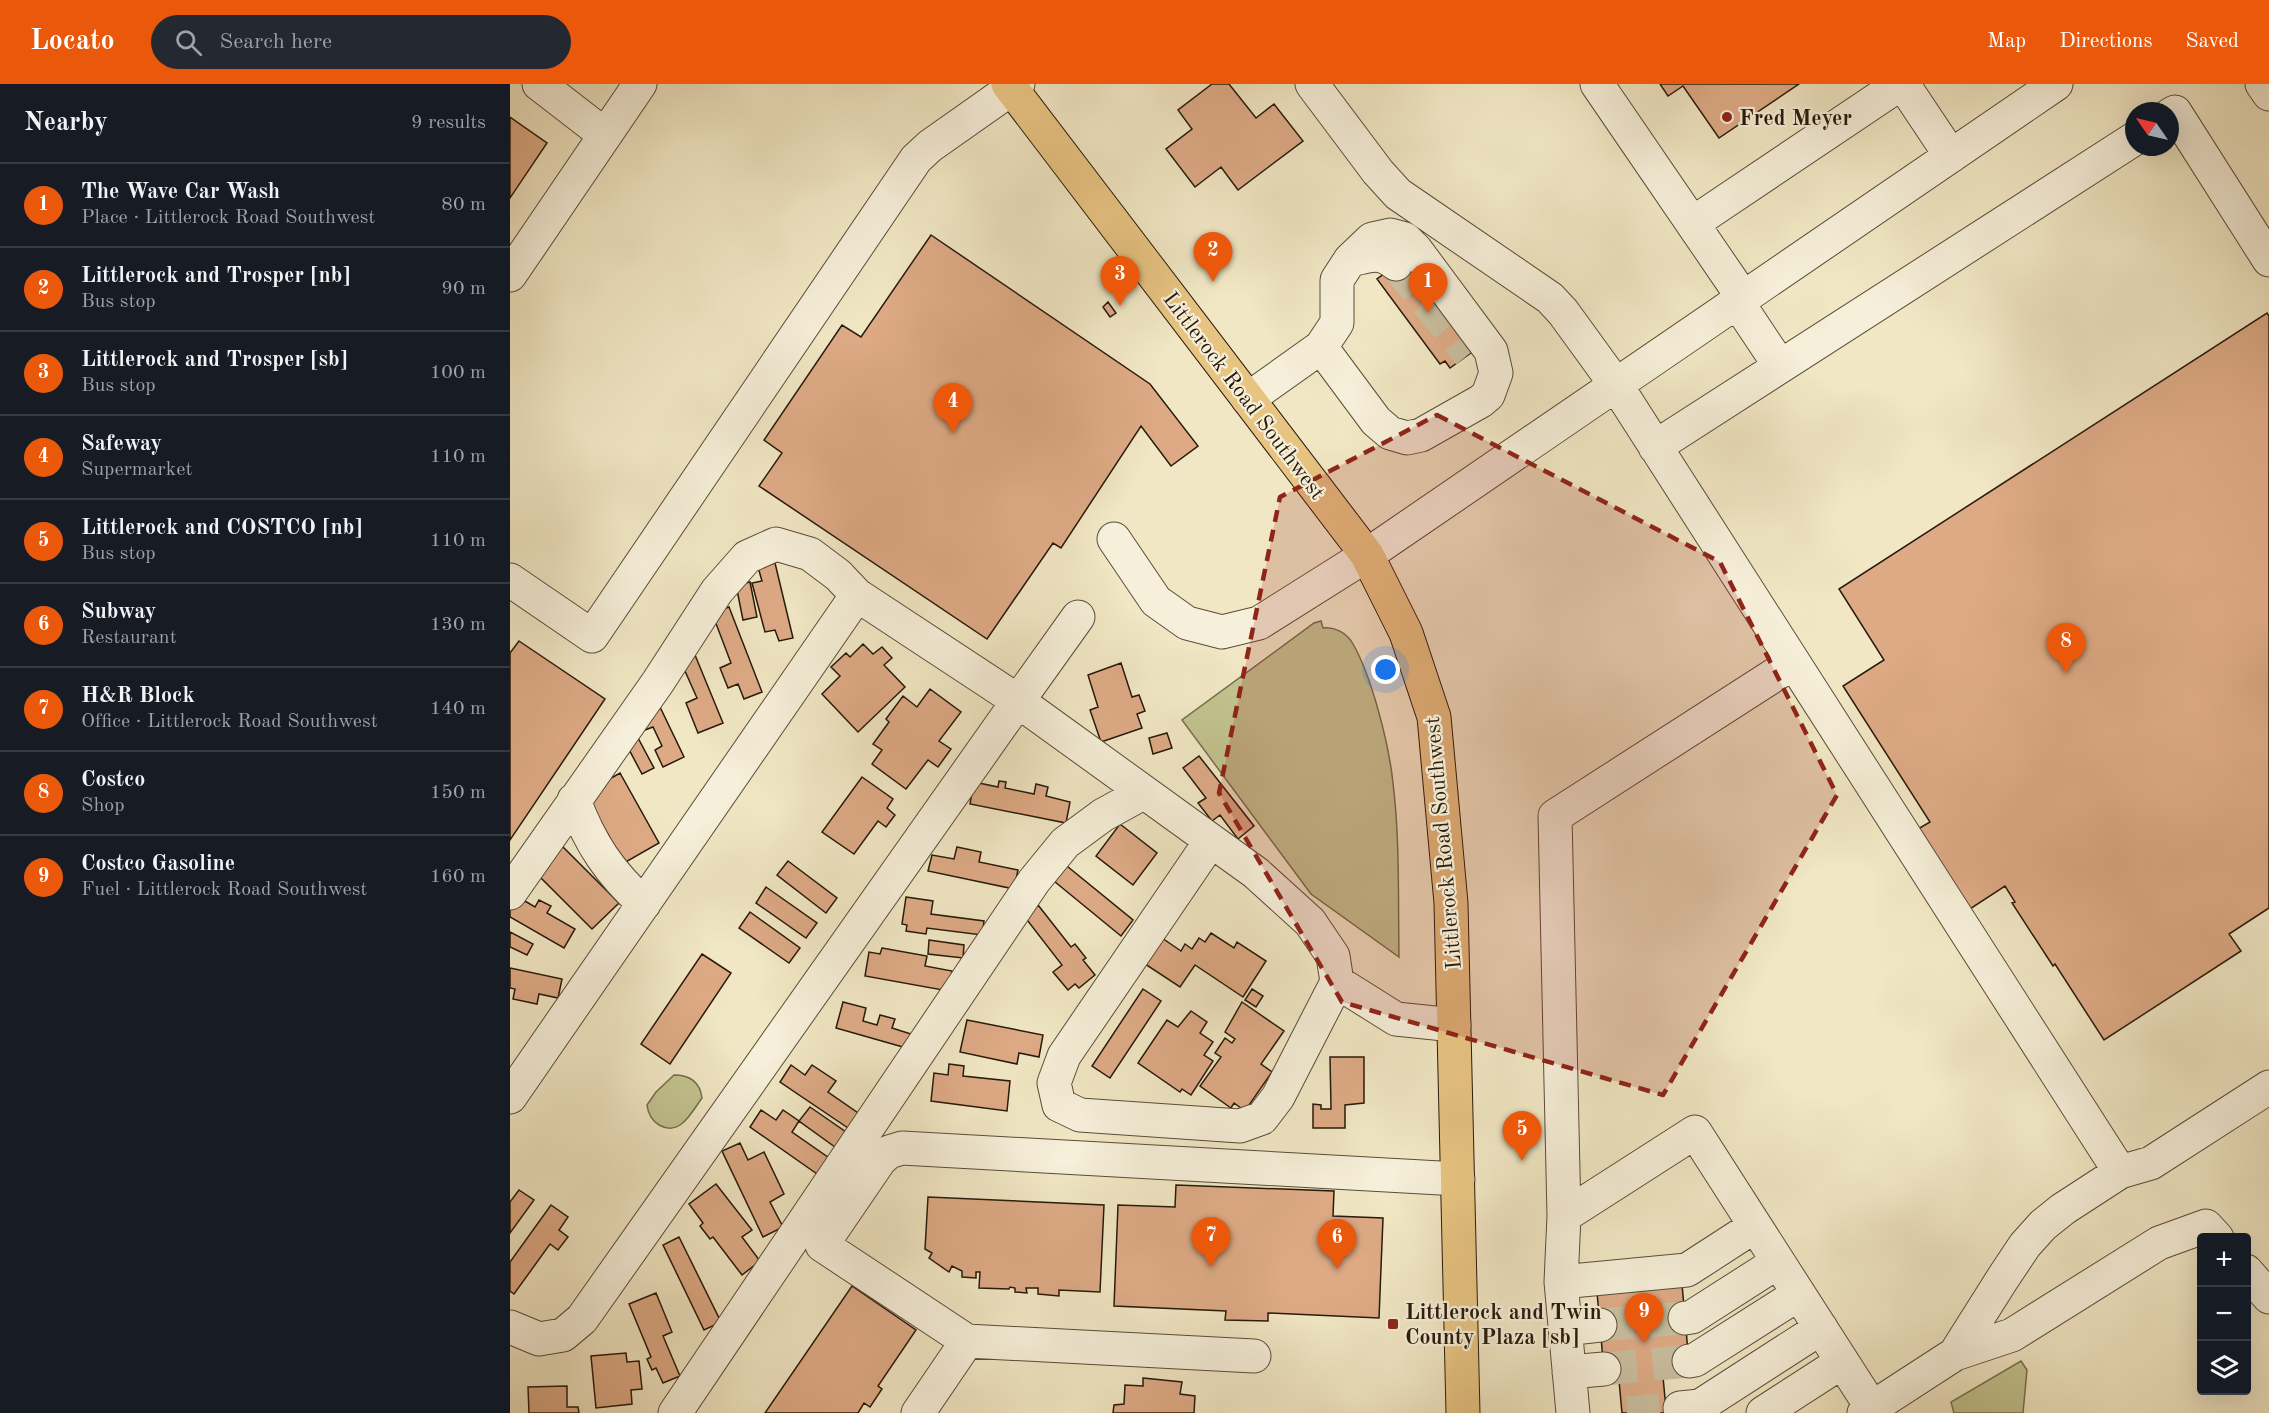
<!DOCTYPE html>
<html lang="en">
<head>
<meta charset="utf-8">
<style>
	:root { --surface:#171b24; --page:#242831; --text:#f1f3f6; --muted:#9ea1a6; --line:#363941; --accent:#ea580c }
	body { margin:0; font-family:"Old Standard TT",serif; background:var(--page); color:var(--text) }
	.controls { position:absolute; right:18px; bottom:18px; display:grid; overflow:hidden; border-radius:6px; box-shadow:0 6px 24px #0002 }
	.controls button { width:54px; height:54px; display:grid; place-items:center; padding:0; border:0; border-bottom:2px solid var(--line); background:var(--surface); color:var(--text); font:30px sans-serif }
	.compass { position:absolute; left:1615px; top:18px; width:54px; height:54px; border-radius:50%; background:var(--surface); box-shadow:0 6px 24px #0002; rotate:304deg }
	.you { position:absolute; left:876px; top:586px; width:21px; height:21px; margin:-15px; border:4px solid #fff; border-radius:50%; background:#1a73e8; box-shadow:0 0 0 9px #1a73e833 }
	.badge { display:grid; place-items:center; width:39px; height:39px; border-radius:50%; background:var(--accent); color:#fff; font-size:20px; font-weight:700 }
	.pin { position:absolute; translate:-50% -50px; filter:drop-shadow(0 2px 3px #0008) }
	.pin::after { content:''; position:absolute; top:32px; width:21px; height:18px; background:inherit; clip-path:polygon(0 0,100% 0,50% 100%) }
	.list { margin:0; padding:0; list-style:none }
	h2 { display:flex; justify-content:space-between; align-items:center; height:78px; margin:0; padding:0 24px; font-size:26px }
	h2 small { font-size:20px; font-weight:400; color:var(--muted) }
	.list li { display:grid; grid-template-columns:39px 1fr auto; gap:18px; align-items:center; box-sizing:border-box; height:84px; padding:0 24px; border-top:2px solid var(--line) }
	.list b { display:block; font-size:22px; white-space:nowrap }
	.list p { margin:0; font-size:20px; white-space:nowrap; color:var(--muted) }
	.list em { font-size:20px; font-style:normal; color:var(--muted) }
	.icon { flex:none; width:33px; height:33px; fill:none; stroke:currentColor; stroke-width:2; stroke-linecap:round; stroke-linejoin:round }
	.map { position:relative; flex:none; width:1759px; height:1329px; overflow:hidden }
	header { display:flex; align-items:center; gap:36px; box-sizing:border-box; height:84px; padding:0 30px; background:var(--accent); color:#fff }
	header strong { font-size:28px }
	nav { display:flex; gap:33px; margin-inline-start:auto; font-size:21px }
	.search { width:420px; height:54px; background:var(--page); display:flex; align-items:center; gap:15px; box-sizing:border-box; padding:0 21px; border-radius:33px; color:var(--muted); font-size:22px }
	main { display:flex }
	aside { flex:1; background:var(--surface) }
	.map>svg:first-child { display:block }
	.green { fill:#c2c38f; stroke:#746e4c; stroke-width:1.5 }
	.building { fill:#ddaa85; stroke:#27190a; stroke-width:1.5 }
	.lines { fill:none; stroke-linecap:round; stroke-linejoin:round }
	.minor-tunnel { stroke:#c9be9f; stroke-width:33; stroke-dasharray:33 16; stroke-linecap:butt }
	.minor-casing { stroke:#5a4c38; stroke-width:35 }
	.major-casing { stroke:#27190a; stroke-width:35 }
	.minor { stroke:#f6efd9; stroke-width:33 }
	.major { stroke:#e8c482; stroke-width:33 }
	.marked { fill:#8f2418; fill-opacity:0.2; stroke:#8f2418; stroke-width:4.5; stroke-dasharray:12 8; stroke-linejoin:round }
	.poi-dot { fill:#8f2418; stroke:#f6efd9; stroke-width:2 }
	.labels { text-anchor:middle; stroke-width:4.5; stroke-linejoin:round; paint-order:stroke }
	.poi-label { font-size:22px; font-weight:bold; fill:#27190a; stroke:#f6efd9; text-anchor:start }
	.street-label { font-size:22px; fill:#27190a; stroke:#f6efd9 }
</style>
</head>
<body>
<header>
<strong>Locato</strong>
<div class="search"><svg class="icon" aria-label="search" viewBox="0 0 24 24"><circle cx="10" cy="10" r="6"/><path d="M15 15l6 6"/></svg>Search here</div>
<nav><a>Map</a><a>Directions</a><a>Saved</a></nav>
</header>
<main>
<aside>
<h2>Nearby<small>9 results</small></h2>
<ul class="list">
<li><span class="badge">1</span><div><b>The Wave Car Wash</b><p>Place · Littlerock Road Southwest</p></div><em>80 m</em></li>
<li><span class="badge">2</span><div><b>Littlerock and Trosper [nb]</b><p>Bus stop</p></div><em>90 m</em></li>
<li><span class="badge">3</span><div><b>Littlerock and Trosper [sb]</b><p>Bus stop</p></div><em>100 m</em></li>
<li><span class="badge">4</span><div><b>Safeway</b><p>Supermarket</p></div><em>110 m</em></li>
<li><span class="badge">5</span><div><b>Littlerock and COSTCO [nb]</b><p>Bus stop</p></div><em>110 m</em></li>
<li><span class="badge">6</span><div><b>Subway</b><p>Restaurant</p></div><em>130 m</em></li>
<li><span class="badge">7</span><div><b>H&amp;R Block</b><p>Office · Littlerock Road Southwest</p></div><em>140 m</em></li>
<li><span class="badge">8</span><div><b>Costco</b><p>Shop</p></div><em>150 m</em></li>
<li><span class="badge">9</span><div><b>Costco Gasoline</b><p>Fuel · Littlerock Road Southwest</p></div><em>160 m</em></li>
</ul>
</aside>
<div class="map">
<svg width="1759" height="1329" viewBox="0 0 1759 1329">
	<rect width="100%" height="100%" fill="#f1e7c4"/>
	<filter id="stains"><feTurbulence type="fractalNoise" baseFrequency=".00333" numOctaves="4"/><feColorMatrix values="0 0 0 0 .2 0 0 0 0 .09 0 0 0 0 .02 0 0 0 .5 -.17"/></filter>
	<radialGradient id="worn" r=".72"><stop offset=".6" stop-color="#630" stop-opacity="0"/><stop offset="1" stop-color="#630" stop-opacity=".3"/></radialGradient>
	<!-- green -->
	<path class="green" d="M811,537L813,544C824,542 837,549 843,560C862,593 879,661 883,699C890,756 888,816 889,873L801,810L672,636L804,539Z
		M164,991C180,991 190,998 192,1014C181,1029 170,1053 149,1041C141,1036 138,1030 137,1021L146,1008Z
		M1511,1277L1517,1286L1513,1329H1444L1441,1318Z"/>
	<!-- building -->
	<path class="building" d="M702,0H719L746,34L764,20L793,57L728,106L711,83L685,103L656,65L682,45L668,26Z
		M1150,0H1289L1209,54L1173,2L1158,12Z
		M0,33L37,59L0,114Z
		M421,151L640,300L688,362L661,382L631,342L551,464L543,459L477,555L249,402L272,369L254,356L332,241L351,253Z
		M901,170L969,263L940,284L935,277L930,280L867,195Z
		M598,218L606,229L600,233L593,223Z
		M1757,229L1759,232V824L1719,850L1731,867L1594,956L1545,880L1543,882L1502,819L1505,818L1495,802L1460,825L1408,745L1420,738L1333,602L1374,576L1329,505Z
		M265,479L283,554L269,557L265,546L255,548L242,499L252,497L248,483Z
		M240,498L247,533L233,536L226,501Z
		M219,523L252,608L234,615L228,600L218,604L210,584L221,579L202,529Z
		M9,557L95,615L0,756V569Z
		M353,560L363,570L372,563L382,574L374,581L395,603L348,648L312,610L330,592L321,583L336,569L340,573Z
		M185,571L213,639L188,649L176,619L187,614L171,578Z
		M611,579L622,613L629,611L635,627L627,630L632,644L591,658L580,626L588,623L578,591Z
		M420,605L451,628L429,657L441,665L428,683L418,676L396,705L362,680L372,666L363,660L379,638L376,635L393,612L407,623Z
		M150,623L174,673L153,683L145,666L152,662L143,643L135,646L129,633Z
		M657,649L662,664L643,670L639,654Z
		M127,652L144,684L132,690L115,658Z
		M689,672L744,742L728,755L710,731L702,737L688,719L696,714L673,684Z
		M110,689L149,759L114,779L75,709Z
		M352,693L383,715L377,724L385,731L376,743L368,737L344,770L312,748Z
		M489,697L496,698L495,704L524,710L526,700L538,703L536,712L560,718L556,739L460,720L464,698L488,703Z
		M610,740L647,769L623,801L586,772Z
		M48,758L109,819L82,845L21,784Z
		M447,763L471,768L469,778L508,786L504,805L418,787L422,771L444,775Z
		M278,777L327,814L316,829L267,791Z
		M552,778L623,836L611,852L539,793Z
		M256,803L307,839L296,854L246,819Z
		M8,813L25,823L29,816L41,822L37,829L65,845L54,864L0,833V827Z
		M396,813L423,817L421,830L474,837L472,851L417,844L416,850L396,847L397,841L392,840Z
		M528,821L561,863L565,860L576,874L573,876L585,891L569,904L565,900L558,906L543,888L552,881L514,832Z
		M240,828L290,864L279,879L229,844Z
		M0,848L23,860L17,871L0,863Z
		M701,849L724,864L727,858L756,877L733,913L685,881L670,903L632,878L649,852L671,867L675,860L682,865L689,854L695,858Z
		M419,856L454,861L453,874L418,870Z
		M372,864L417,872L415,882L442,887L438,907L355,892L359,868L370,870Z
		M192,870L221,889L160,980L131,960Z
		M0,884L52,895L48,914L29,910L27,920L3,915L5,905L0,904Z
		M633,905L651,917L600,994L582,982Z
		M742,905L753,912L746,923L735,916Z
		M333,918L356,924L353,937L367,941L370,931L385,935L382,944L404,951L400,965L326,944Z
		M732,918L774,947L751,980L762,988L735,1027L724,1019L721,1024L690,1002L711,973L705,969L715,954L722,959L725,955L715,948Z
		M681,927L697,938L690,949L703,958L694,971L703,977L681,1011L672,1005L670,1008L628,979L657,936L668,943Z
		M457,936L533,951L529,973L509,969L507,980L450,968Z
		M820,973H854V1019L835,1021V1044H803V1020L811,1021V1025H821Z
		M439,980L454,982L453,992L500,997L497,1027L421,1017L424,989L438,991Z
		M281,981L295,991L302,981L326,997L318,1008L351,1031L341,1046L270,998Z
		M300,1023L336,1048L325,1063L289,1037Z
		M251,1026L266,1036L273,1026L289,1037L282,1048L322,1076L310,1092L240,1043Z
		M230,1059L238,1076L254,1068L274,1110L260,1118L273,1143L253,1153L212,1067Z
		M206,1100L242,1146L232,1153L250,1177L232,1191L203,1153L200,1155L190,1142L193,1139L179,1120Z
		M666,1101L824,1107L823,1132L873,1134L869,1234L758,1229V1237L715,1236L716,1227L604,1222L608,1121L665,1123Z
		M9,1106L24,1116L0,1149V1118Z
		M418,1113L594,1121L590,1208L549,1206V1212L528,1210V1204H516L517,1209L505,1208V1204L500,1203L499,1205L469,1204L470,1188H466V1194L452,1193V1187L442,1182L439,1188L419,1174L422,1169L415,1165Z
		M41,1121L58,1133L49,1146L58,1153L48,1166L40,1160L4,1210L0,1207V1178Z
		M169,1153L211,1238L194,1246L153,1161Z
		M1171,1189L1179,1279L1152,1282L1156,1325L1170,1329H1112L1108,1286L1094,1287L1086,1197Z
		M342,1202L406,1246L368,1302L372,1305L360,1323L354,1319L348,1329H255Z
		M146,1209L162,1248L153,1252L170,1292L153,1299L146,1284L142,1286L137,1275L141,1273L119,1220Z
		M116,1269L117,1278L129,1277L132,1305L121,1306L122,1320L86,1324L81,1272Z
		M633,1294L672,1298L670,1310L685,1312L684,1329H603L604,1321L614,1320L615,1301L633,1302Z
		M57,1302V1323H68L69,1329H19L18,1303Z"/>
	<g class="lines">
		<!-- minor-tunnel -->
		<path class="minor-tunnel" d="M886,180L959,270
			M1090,1241L1175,1234
			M1094,1285L1179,1277
			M1117,1329L1170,1324"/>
		<!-- minor casing -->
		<g class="minor-casing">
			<path id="minor" d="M29,0L95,51
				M802,0L868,88L888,110L1040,214L1053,228L1106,301L1610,1088
				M1087,0L1234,215
				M1393,0L1441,72
				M1752,0L1759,10
				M1660,31L1665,28L1759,176
				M1183,139L1390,0
				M840,176C860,172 869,166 886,180
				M0,191L130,0
				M1228,219L1270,282
				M738,315L811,263L827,239V196L840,176L862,155L880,151L895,155L906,166L981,267L986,289L978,311L971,317L911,351L897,354L880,349L866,337L811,263
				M1145,363L1624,55
				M604,455L646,517L677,539L712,548L749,539L857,471L1546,0
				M0,496L82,552L406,75L420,62L508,0
				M568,533L508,617L746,789L800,838L823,872L827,898L768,1013L752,1034L730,1042L570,1031L549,1021L544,999L554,972L700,758
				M64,716C80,760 100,789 134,820
				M0,809L148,598L207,507L237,473L266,460L300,470L328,491L347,511
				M827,898L886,935L944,941
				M0,1013L347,511L508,617L72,1235L53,1251L29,1255L0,1243
				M1054,1132L1185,1048L1362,1324L1368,1329
				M1736,1187L1759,1213
				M1051,1198L1177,1186L1245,1142
				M1175,1234L1182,1233L1268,1178
				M1055,1245L1090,1241
				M457,1257L312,1161L370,1076L379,1068L392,1064L948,1095
				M1445,1270L1493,1194L1515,1161L1533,1141L1553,1125L1610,1088L1641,1079L1759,1003
				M1179,1277L1185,1276L1289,1210
				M1059,1288L1094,1285
				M1170,1324L1190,1322L1311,1244
				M165,1329L524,797L555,759L593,731L633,709
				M408,1329L457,1257L744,1272
				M1063,1329L1051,1198L1054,1132L1045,732L1283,579
				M1253,1329L1332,1278
				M1354,1329L1445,1270L1502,1251L1649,1159L1696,1142L1707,1154"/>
		</g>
		<!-- major casing -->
		<g class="major-casing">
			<path id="major" d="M498,0L857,471L896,549L924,633L941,819L953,1329"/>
		</g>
		<!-- minor -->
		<use href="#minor" class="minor"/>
		<!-- major -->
		<use href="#major" class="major"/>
	</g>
	<!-- marked area -->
	<path class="marked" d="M927,331L1210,478L1327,711L1153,1011L832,918L709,709L770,413Z"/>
	<!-- markers -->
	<g class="poi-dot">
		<circle cx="1217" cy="33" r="6"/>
		<rect x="877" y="1234" width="12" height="12" rx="3"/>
	</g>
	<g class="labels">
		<!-- poi labels -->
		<g class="poi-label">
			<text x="1229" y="41">Fred Meyer</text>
			<text x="895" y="1235">Littlerock and Twin<tspan x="895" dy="25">County Plaza [sb]</tspan></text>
		</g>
		<!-- street labels -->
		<g class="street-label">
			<text transform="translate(735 311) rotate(53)" y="8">Littlerock Road Southwest</text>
			<text transform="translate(932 759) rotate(-95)" y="8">Littlerock Road Southwest</text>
		</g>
	</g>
	<rect width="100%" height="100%" filter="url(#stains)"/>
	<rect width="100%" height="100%" fill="url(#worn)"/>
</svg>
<div class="controls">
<button>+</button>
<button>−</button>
<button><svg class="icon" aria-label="layers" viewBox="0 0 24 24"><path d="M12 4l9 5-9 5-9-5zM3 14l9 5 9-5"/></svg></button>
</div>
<svg class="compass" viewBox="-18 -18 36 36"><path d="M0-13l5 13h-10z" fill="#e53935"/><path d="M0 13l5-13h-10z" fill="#9ea1a6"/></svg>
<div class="you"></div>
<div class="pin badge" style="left:918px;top:229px">1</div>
<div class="pin badge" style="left:703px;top:198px">2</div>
<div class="pin badge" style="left:610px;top:222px">3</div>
<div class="pin badge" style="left:443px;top:349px">4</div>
<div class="pin badge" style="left:1012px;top:1077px">5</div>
<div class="pin badge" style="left:827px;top:1185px">6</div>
<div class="pin badge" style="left:701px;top:1183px">7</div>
<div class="pin badge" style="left:1556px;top:589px">8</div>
<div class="pin badge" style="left:1134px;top:1259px">9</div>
</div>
</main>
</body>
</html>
